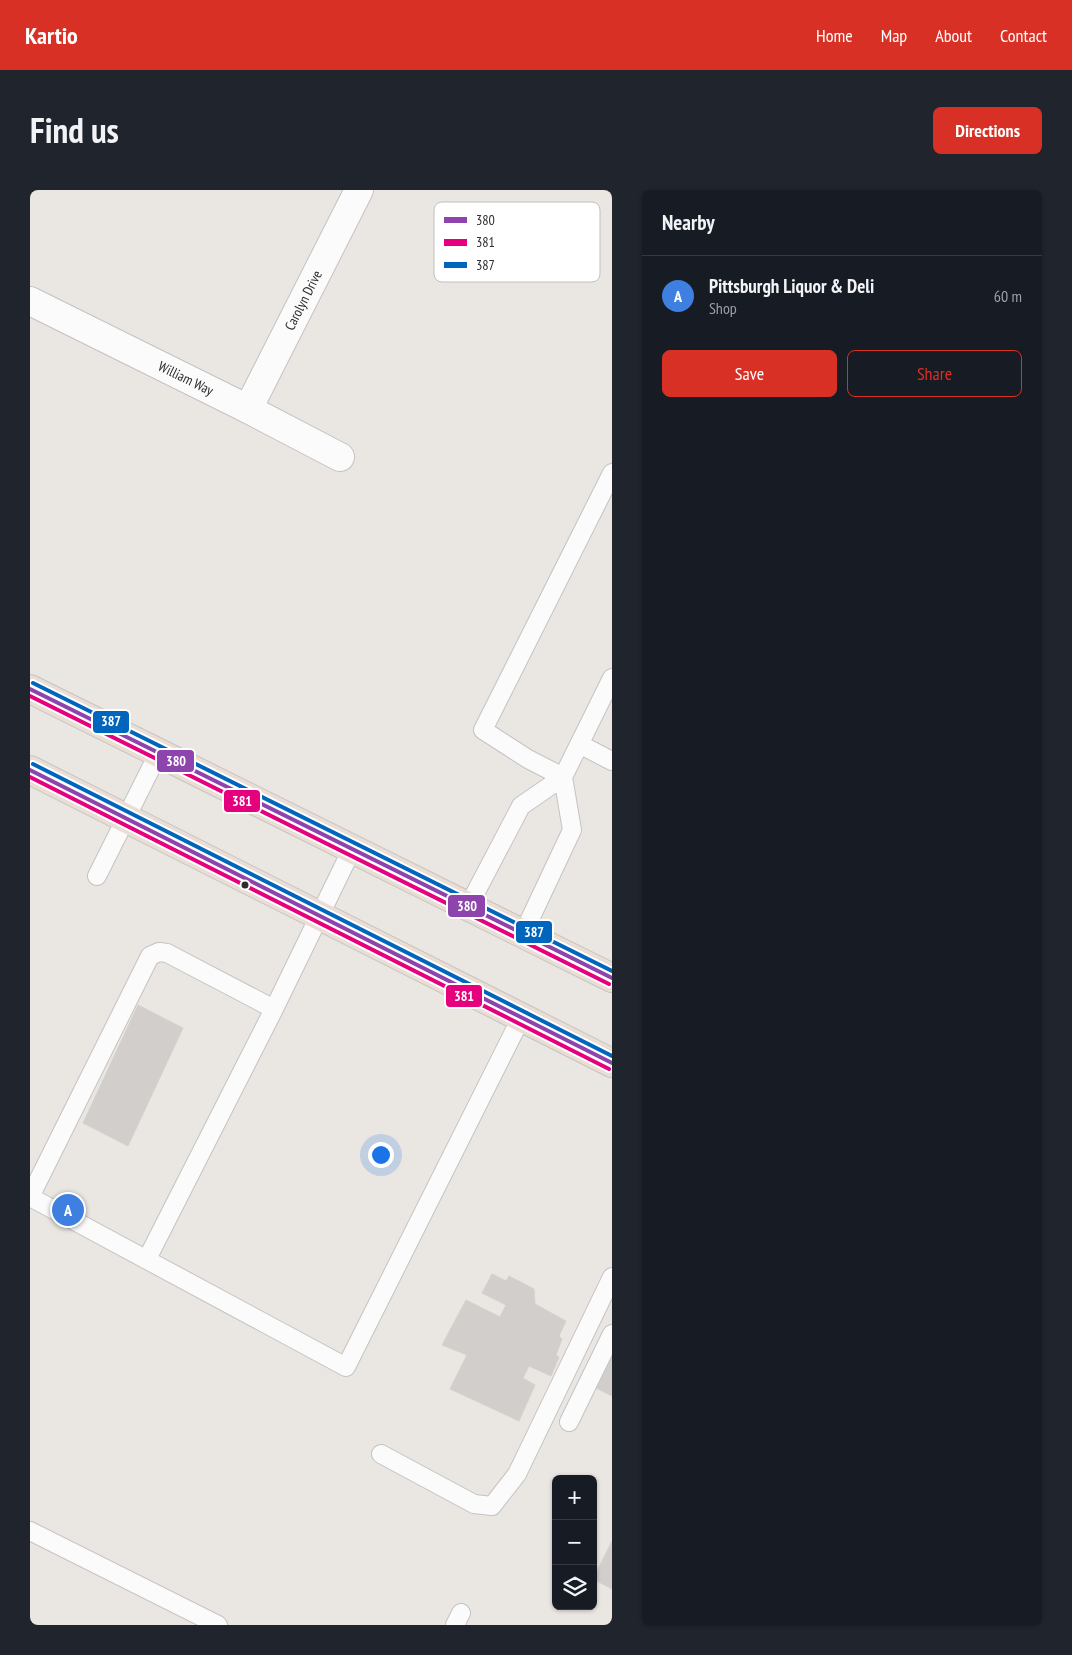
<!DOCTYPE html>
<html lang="en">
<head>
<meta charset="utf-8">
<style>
	:root { --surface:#171b24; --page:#20242c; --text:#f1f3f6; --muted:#9ea1a6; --line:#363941; --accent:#d93025 }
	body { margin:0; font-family:"PT Sans Narrow",sans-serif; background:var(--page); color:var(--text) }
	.controls { position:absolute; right:15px; bottom:15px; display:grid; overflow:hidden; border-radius:8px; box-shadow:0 1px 4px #0004 }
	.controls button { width:45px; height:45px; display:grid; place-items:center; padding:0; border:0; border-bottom:1px solid var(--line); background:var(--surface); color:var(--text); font:25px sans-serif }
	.you { position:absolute; left:350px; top:964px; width:18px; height:18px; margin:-12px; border:4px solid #fff; border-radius:50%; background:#1a73e8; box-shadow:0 0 0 8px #1a73e833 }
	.badge { display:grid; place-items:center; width:32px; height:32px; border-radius:50%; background:var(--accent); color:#fff; font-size:16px; font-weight:700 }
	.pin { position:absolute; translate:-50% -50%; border:2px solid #fff; box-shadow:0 1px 5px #0006 }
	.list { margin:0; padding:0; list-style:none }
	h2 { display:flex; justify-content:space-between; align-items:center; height:65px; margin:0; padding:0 20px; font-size:21px }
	h2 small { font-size:16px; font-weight:400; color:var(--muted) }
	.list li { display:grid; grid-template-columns:32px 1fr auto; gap:15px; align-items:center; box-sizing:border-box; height:80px; padding:0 20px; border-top:1px solid var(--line) }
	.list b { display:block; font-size:19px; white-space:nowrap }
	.list p { margin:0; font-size:16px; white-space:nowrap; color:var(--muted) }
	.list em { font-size:16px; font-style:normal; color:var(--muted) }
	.actions { display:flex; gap:10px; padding:15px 20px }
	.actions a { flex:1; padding:11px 0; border:1px solid var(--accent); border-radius:8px; text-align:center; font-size:18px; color:var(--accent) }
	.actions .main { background:var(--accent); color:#fff }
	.icon { flex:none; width:28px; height:28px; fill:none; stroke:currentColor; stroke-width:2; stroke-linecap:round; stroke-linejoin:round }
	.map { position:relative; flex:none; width:582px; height:1435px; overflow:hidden; border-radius:8px }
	header { display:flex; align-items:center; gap:30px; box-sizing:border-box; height:70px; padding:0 25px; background:var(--accent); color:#fff }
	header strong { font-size:24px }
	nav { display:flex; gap:28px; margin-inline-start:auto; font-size:18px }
	.intro { display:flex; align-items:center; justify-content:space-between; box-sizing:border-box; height:120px; padding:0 30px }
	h1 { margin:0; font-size:35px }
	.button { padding:12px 22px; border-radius:8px; background:var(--accent); color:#fff; font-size:18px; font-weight:700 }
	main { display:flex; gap:30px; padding:0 30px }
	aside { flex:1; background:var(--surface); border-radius:8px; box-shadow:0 1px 4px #0004 }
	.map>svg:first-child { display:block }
	.building { fill:#d1cecb; stroke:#d5d2ce }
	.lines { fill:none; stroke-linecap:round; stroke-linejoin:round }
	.lane-casing { stroke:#c4c3c3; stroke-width:20 }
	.street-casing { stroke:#c4c3c3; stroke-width:30 }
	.highway-casing { stroke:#c6c4c2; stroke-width:30 }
	.lane { stroke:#fcfbfb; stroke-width:18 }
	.street { stroke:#fcfbfb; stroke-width:28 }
	.highway { stroke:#eaddd4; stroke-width:28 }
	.bus-1-casing { stroke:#fff; stroke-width:8 }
	.bus-2-casing { stroke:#fff; stroke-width:8 }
	.bus-3-casing { stroke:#fff; stroke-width:8 }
	.bus-1 { stroke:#8e44ad; stroke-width:4 }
	.bus-2 { stroke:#e5007d; stroke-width:4 }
	.bus-3 { stroke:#0065bd; stroke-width:4 }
	.bus-dot { fill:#2c2c2c; stroke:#fff; stroke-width:2 }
	.labels { text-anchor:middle; stroke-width:4; stroke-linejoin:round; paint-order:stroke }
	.street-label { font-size:14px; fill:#2c2c2c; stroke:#fff }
	.key { fill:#fff; stroke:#c0c0c0; stroke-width:1 }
	.key-label { font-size:14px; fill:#2c2c2c }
	.line-badge { stroke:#fff; stroke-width:2 }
	.badge-label { font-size:14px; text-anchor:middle; font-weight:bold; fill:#fff }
</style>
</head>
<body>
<header>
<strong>Kartio</strong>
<nav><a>Home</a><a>Map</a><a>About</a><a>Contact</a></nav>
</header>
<div class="intro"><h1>Find us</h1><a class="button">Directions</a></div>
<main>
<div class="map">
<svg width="582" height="1435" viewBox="0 0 582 1435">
	<rect width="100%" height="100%" fill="#eae6e2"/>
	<!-- building -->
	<path class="building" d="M108,815L153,838L98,956L53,933Z
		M462,1084L476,1091L479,1086L504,1099L505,1114L536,1131L529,1146L532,1149L526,1165L529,1167L521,1186L499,1176L493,1188L505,1195L489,1231L420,1199L437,1165L412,1155L436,1110L470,1127L476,1115L452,1103Z
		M582,1166V1206L566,1198Z
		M582,1351V1399L563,1389Z"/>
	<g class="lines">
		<!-- lane casing -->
		<g class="lane-casing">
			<path id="lane" d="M549,554L582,571
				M533,587L498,569L453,540L582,283
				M67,686L128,564
				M438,717L491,616L533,587L582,488
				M493,744L542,640L533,587
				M244,819L137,763L129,762L120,766L0,1007L316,1177L491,828
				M117,1069L244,819L322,659
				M539,1232L582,1144
				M351,1264L444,1314L462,1316L487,1284L582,1087
				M0,1341L188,1435
				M425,1435L431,1423"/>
		</g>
		<!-- street casing -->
		<g class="street-casing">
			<g id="street">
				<path id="s1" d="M0,111L218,219L310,267"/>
				<path id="s2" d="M218,219L329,0"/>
			</g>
		</g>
		<!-- highway casing -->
		<g class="highway-casing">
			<path id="highway" d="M0,499L582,788
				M0,580L582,873"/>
		</g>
		<!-- lane -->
		<use href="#lane" class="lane"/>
		<!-- street -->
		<use href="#street" class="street"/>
		<!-- highway -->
		<use href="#highway" class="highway"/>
		<!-- bus-1 casing -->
		<g class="bus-1-casing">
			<path id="bus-1" d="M0,499L582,788
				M0,580L582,873"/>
		</g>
		<!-- bus-2 casing -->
		<g class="bus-2-casing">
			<path id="bus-2" d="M0,506L579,794
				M0,587L579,879"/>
		</g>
		<!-- bus-3 casing -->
		<g class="bus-3-casing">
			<path id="bus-3" d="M3,493L582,781
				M3,574L582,866"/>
		</g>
		<!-- bus-1 -->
		<use href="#bus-1" class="bus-1"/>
		<!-- bus-2 -->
		<use href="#bus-2" class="bus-2"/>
		<!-- bus-3 -->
		<use href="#bus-3" class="bus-3"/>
	</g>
	<!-- markers -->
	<circle class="bus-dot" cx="215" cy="695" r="4.5"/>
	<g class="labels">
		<!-- street labels -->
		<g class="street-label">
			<text dy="5" stroke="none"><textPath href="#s2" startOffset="122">Carolyn Drive</textPath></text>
			<text dy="5" stroke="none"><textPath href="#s1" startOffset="174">William Way</textPath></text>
		</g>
	</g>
	<!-- legend -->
	<rect x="404" y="12" width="166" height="80" rx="8" class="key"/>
	<rect x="414" y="27" width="23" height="6" fill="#8e44ad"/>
	<rect x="414" y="49" width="23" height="7" fill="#e5007d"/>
	<rect x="414" y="72" width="23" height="6" fill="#0065bd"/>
	<g class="key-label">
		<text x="446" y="35">380</text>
		<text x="446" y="57">381</text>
		<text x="446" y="80">387</text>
	</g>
	<g class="line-badge">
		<rect x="62" y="520" width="38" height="24" rx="5" fill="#0065bd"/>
		<rect x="126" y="559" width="39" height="24" rx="5" fill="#8e44ad"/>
		<rect x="193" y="599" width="38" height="24" rx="5" fill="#e5007d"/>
		<rect x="417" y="704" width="39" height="24" rx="5" fill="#8e44ad"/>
		<rect x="485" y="730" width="38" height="24" rx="5" fill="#0065bd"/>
		<rect x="415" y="794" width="38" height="24" rx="5" fill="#e5007d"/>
	</g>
	<g class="badge-label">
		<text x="81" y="536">387</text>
		<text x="146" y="576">380</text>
		<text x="212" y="616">381</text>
		<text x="437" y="721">380</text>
		<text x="504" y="747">387</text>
		<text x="434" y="811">381</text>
	</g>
</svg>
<div class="controls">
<button>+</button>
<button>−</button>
<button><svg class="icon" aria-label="layers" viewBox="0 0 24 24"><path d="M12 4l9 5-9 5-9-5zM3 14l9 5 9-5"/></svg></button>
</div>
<div class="you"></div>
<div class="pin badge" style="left:38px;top:1020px;background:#3f7fe0">A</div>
</div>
<aside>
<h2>Nearby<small></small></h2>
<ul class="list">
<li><span class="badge" style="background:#3f7fe0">A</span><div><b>Pittsburgh Liquor &amp; Deli</b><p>Shop</p></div><em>60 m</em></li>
</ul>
<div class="actions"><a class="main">Save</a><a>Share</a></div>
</aside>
</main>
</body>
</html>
